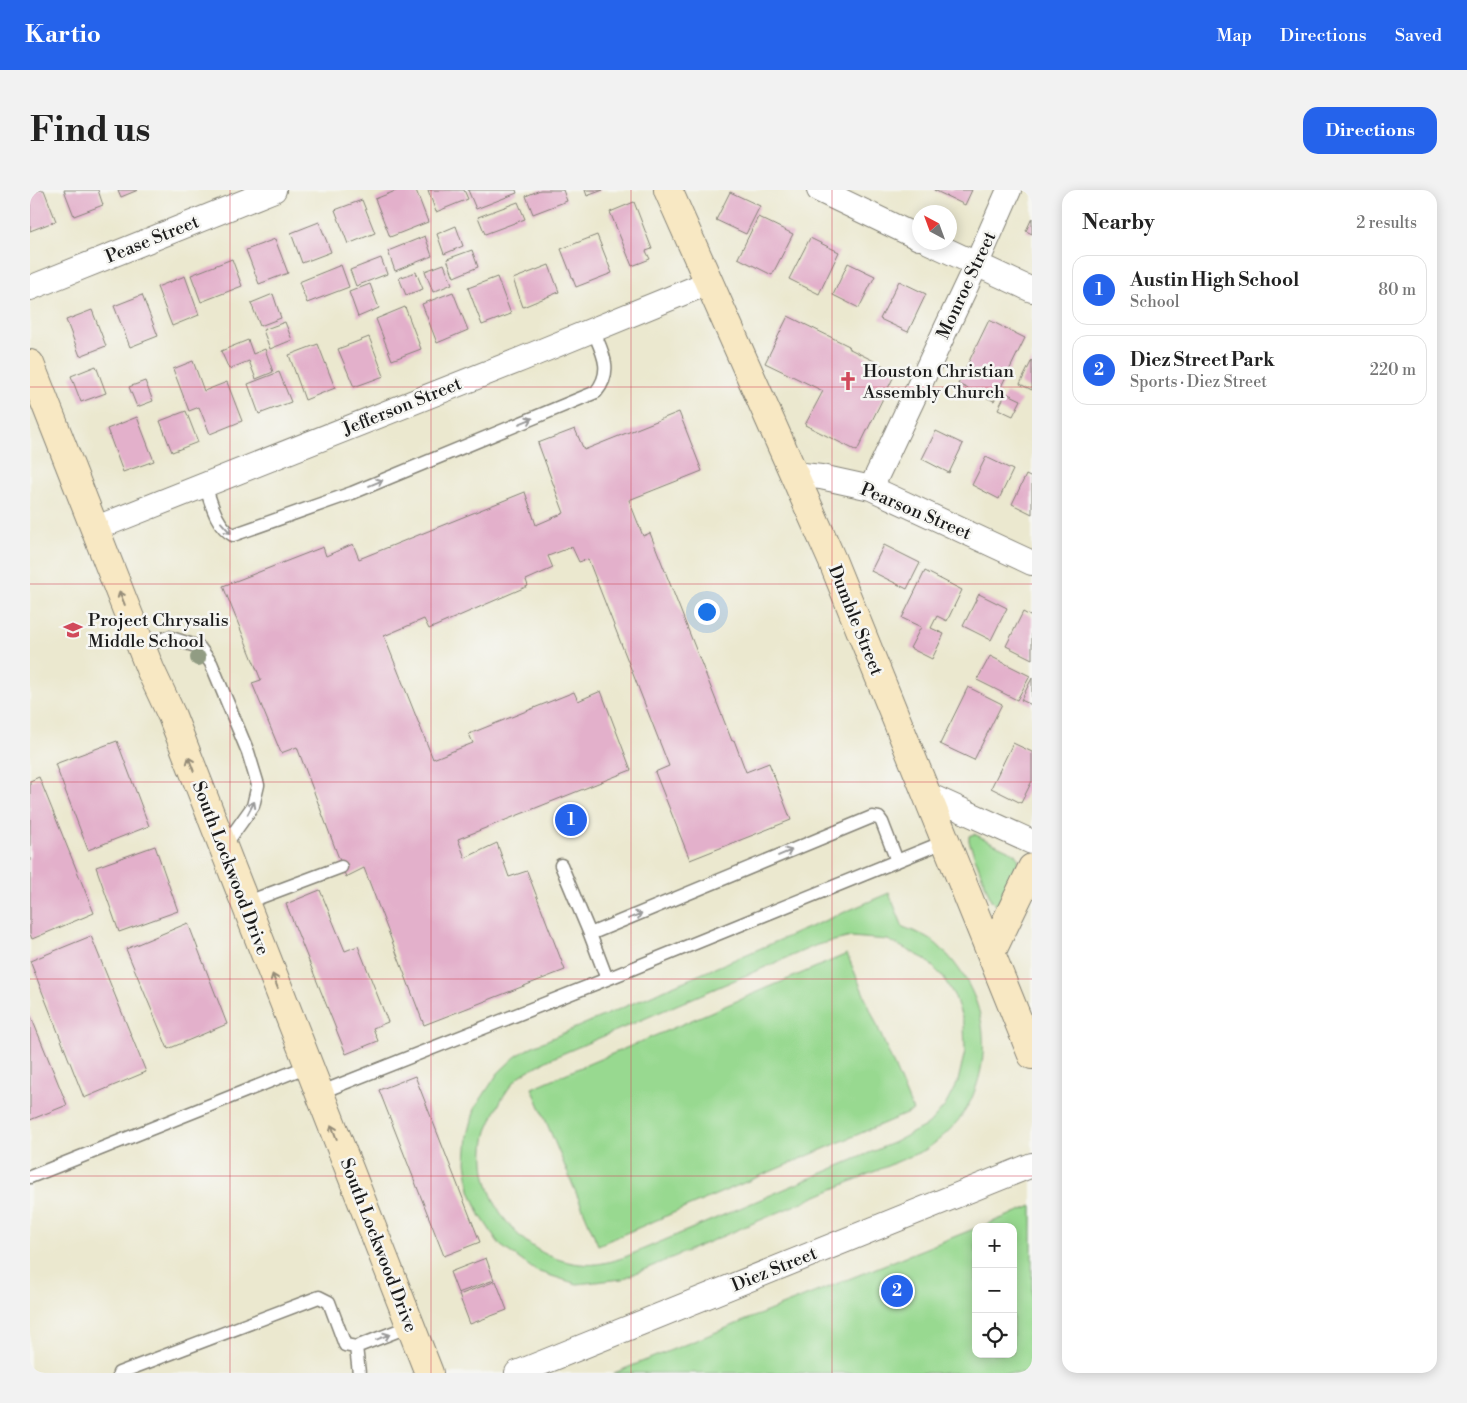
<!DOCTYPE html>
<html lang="en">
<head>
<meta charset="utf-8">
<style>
	:root { --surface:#fff; --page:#f2f2f2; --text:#222; --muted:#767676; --line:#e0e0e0; --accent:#2563eb }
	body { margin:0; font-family:"Libre Bodoni",serif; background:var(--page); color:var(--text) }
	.controls { position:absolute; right:15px; bottom:15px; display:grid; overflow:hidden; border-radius:10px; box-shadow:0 2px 12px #0003 }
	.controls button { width:45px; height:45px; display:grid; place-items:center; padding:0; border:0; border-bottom:1px solid var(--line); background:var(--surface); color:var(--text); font:25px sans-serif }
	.compass { position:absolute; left:882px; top:15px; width:45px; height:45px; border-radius:50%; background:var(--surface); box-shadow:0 2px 12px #0003; rotate:319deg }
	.you { position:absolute; left:676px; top:421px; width:18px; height:18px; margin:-12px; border:4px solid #fff; border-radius:50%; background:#1a73e8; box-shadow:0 0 0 8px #1a73e833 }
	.badge { display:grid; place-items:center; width:32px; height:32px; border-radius:50%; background:var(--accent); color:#fff; font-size:16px; font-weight:700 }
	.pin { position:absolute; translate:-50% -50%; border:2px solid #fff; box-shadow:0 1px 5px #0006 }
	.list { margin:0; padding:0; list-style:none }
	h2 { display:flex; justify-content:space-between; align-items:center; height:65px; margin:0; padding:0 20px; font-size:21px }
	h2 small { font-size:16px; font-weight:400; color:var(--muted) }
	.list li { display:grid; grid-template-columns:32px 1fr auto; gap:15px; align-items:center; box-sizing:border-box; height:70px; margin:0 10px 10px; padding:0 10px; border:1px solid var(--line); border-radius:15px }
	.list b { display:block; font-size:19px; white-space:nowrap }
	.list p { margin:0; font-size:16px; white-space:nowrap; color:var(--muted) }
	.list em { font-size:16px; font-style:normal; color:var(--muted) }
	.icon { flex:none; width:28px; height:28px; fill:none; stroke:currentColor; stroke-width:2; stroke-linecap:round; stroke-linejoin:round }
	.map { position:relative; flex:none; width:1002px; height:1183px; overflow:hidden; border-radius:15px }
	header { display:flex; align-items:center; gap:30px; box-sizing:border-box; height:70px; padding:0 25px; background:var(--accent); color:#fff }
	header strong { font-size:24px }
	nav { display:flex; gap:28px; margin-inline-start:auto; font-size:18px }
	.intro { display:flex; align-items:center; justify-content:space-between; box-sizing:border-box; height:120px; padding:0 30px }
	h1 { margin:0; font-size:35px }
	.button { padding:12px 22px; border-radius:15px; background:var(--accent); color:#fff; font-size:18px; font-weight:700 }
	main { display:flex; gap:30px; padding:0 30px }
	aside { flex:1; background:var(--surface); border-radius:15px; box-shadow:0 2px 12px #0003 }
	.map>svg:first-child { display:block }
	.green { fill:#98d990; stroke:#5a7a56; fill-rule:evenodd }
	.building { fill:#e3b0cb }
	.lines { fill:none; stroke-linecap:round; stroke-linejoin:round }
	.lane-casing { stroke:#848276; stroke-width:15 }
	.street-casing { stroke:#848276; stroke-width:26 }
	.secondary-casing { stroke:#848276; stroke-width:30 }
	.lane { stroke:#fff; stroke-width:12 }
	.street { stroke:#fff; stroke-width:24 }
	.secondary { stroke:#f8e8c3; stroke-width:28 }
	.tree { fill:#919c83 }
	.oneway { stroke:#999 }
	.oneway2 { stroke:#958c78 }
	.grid { fill:none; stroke:#d1495b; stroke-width:1; stroke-opacity:0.55 }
	.labels { text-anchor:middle; stroke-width:5; stroke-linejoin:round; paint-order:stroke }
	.street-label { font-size:18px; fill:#1c1c1c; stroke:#f6f6f2 }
	.poi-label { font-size:18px; fill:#1c1c1c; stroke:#f6f6f2; text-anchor:start }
</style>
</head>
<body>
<header>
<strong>Kartio</strong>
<nav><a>Map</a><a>Directions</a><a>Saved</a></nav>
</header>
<div class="intro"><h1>Find us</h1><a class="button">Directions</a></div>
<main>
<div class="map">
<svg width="1002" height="1183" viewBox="0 0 1002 1183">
	<rect width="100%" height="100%" fill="#f6f6f2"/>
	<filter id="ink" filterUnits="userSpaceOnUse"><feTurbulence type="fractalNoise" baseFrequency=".02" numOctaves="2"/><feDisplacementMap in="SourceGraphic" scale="10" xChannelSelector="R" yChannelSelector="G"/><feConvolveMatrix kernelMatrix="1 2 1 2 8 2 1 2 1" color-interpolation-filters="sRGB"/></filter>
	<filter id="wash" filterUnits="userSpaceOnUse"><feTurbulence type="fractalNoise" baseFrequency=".0096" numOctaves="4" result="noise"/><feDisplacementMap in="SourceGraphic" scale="20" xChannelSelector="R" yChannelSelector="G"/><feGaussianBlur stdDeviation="1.12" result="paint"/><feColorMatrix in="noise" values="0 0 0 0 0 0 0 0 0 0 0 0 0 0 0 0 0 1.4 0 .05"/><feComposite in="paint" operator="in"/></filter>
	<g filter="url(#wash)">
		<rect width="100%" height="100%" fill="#ebe8cf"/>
		<!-- green -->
		<path class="green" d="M944,644L984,663L989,670L972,713L967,716L961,710L939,651V646Z
			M859,703L873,737C883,741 896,745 904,752C951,792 967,853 941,910C932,930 913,948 895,960L592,1089L547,1094L506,1081L470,1055L450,1025L440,1000L436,972L438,945L445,918L468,883L485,867L501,857ZM821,747L858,750L895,769L913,787L925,807L934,834L935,861L928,891L915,916L899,934L865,952L595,1067C580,1072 566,1076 550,1074C489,1068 443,1005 456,945C457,939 461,933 463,927C469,913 478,896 490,886C499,879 510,875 520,869L787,755Z
			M817,764L883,921L568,1055L502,898Z
			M1002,1016V1183H584L946,1038V1164H983V1037H950Z"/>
		<g id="blocks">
			<!-- building -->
			<path class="building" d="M9,0H14L26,31L0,41V4Z
				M34,0H68L73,15L44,26Z
				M88,0H108L91,7Z
				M368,0H386L398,32L360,47L345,9Z
				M398,0H434L438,9L406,22Z
				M438,0H486L487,3L446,19Z
				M510,0H533L537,11L503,24L496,6Z
				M555,0H573L557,6Z
				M904,0H942L935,15Z
				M700,2L730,16L716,44L686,30Z
				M332,10L345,43L318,54L305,20Z
				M488,12L495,29L455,44L448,27Z
				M604,12L622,59L616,61L620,69L602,76L580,22Z
				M728,27L763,44L742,85L708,68Z
				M1002,28V44L996,41Z
				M289,32L301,62L272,73L261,43Z
				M426,36L433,56L414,64L407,44Z
				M567,45L582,83L546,97L531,59Z
				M395,46L402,66L365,81L358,61Z
				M780,48L809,62L789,104L759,89Z
				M245,49L258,83L229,94L216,60Z
				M442,60L448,77L424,87L417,69Z
				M351,68L357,84L326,96L320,80Z
				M202,69L212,96L171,112L161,85Z
				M818,73L845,86L829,118L803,105Z
				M414,74L422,94L403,102L395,81Z
				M311,75L319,97L277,113L269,92Z
				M519,75L529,102L493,117L483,89Z
				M386,82L393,99L376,105L369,88Z
				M155,86L169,125L142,136L127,97Z
				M467,87L481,124L452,135L438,98Z
				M869,91L896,104L878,142L850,129Z
				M340,94L349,118L328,127L319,102Z
				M423,102L438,140L407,153L392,114Z
				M243,104L251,128L230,136L221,113Z
				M112,105L128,146L100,157L84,116Z
				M375,117L391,159L362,170L346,129Z
				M62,120L76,156L50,166L36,130Z
				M758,126L819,156L818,158L866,182L827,261L775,235L793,201L735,173Z
				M959,130L995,148L964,211L928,194Z
				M255,132L262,150L240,159L233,140Z
				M339,147L354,186L324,197L308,159Z
				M218,150L223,164L235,159L243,182L226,189L219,171L199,179L191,161Z
				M288,154L305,198L275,210L259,165Z
				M1002,170V200L990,194Z
				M163,171L174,201L197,192L212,231L180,244L169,217L159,221L143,179Z
				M66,176L76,203L51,212L41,186Z
				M249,182L261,212L229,224L218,194Z
				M115,191L123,211L107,217L99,197Z
				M976,203L991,210L983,226L968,219Z
				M156,221L168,252L142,262L130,231Z
				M649,222L672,281L599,310L613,346L620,343L702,551L704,550L716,582L739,573L761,630L660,670L625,582L639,576L558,369L549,372L542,357L518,366L523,378L496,390L498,396L399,439L394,429L354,446L403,569L443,553L439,544L544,502L548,511L571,501L601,580L428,649L435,668L467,653L479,687L497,681L535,780L394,835L334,678L316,687L267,557L251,563L222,493L231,490L193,396L293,357L296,366L323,354L329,369L495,302L506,335L534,323L508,253L545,239L554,260Z
				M107,227L124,271L93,282L77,239Z
				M906,241L933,254L919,283L892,269Z
				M956,267L983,280L969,309L942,295Z
				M996,285L1002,288V324L982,314Z
				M854,355L890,373L877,399L841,381Z
				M895,381L932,400L917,431L907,426L901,438L914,444L902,469L880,458L891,437L872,428Z
				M949,404L977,418L961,450L933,436Z
				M993,422L1002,427V469L976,456Z
				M960,466L1000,486L987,510L947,490Z
				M1002,488V515L991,510Z
				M938,497L972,514L944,570L910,554Z
				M87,551L119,636L58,660L25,574Z
				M983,553L1002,562V591L991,613L961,598Z
				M9,587L64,723L2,749L0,744V591Z
				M125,656L148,721L89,742L66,677Z
				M290,700L315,761L328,756L358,832L343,838L348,851L316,864L256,714Z
				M158,733L197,834L138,859L96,759Z
				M61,746L116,882L54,908L0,771Z
				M0,824L37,915L0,930Z
				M385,886L450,1052L414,1066L349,900Z
				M456,1068L464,1090L428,1103L420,1082Z
				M466,1091L477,1120L440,1134L429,1105Z"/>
		</g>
	</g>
	<g filter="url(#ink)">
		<use href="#blocks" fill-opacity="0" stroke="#848276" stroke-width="1"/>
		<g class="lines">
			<!-- lane casing -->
			<g class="lane-casing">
				<path id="lane" d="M175,295C181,312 186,336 203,345L322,303L566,202C584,180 572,162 563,140
					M112,457L138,447L169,457L181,473L218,562L228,595L223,616L193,658
					M531,675L560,744L577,789
					M215,713L311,677
					M560,744L842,627L849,628L852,632L867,671
					M289,903L577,789L916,651
					M0,987L278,876
					M326,1157L329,1183
					M89,1183L289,1107L299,1112L315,1155L326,1157L380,1136"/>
			</g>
			<!-- street casing -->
			<g class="street-casing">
				<path id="street" d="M789,0L889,48
					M899,52L1002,100
					M0,98L244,0
					M765,284L791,287L841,298L1002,373
					M841,298L946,75L979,0
					M64,339L492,169L680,92
					M896,604L1002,652
					M487,1183L1002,975"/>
			</g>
			<!-- secondary casing -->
			<g class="secondary-casing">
				<path id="secondary" d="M638,0L802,370L1002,865
					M0,174L120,479L142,526L399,1183
					M961,763L1002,678"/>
			</g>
			<!-- lane -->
			<use href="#lane" class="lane"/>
			<!-- street -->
			<use href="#street" class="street"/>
			<!-- secondary -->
			<use href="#secondary" class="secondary"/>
		</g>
		<!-- trees -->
		<circle class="tree" cx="168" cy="468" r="8"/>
		<!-- one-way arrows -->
		<defs><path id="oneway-shaft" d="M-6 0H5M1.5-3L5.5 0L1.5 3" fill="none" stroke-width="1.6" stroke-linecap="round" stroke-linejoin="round" transform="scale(1.25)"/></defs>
		<g class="oneway">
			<use href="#oneway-shaft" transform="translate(496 231) rotate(-22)"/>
			<use href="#oneway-shaft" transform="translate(346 293) rotate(-23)"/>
			<use href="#oneway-shaft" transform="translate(196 338) rotate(48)"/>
			<use href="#oneway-shaft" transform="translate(221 618) rotate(-62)"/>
			<use href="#oneway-shaft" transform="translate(755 663) rotate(-23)"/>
			<use href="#oneway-shaft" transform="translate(605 726) rotate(-23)"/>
			<use href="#oneway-shaft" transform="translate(353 1147) rotate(-22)"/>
		</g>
		<g class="oneway2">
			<use href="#oneway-shaft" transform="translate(92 408) rotate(-112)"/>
			<use href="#oneway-shaft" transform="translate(161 574) rotate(-111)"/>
			<use href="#oneway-shaft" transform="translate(245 791) rotate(-111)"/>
			<use href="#oneway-shaft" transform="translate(304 942) rotate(-111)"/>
		</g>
	</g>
	<!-- grid -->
	<path class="grid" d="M200,0V1183M401,0V1183M601,0V1183M802,0V1183M0,197H1002M0,394H1002M0,592H1002M0,789H1002M0,986H1002"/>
	<!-- icons -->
	<defs>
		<g id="church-bare" transform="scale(1.5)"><path d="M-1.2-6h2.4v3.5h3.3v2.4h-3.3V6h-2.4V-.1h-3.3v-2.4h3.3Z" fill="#d1495b" stroke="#f6f6f2" stroke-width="2.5" paint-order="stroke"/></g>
		<g id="school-bare" transform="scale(1.5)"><path d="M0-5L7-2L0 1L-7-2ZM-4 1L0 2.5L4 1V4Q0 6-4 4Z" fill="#d1495b" stroke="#f6f6f2" stroke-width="2.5" paint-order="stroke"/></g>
	</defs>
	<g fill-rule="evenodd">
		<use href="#church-bare" x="818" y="191"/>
		<use href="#school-bare" x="43" y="440"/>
	</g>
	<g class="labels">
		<!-- street labels -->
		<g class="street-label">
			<text transform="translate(122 49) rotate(-22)" y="6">Pease Street</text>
			<text transform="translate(936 95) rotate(-65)" y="6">Monroe Street</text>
			<text transform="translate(372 216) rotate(-22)" y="6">Jefferson Street</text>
			<text transform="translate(886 321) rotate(23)" y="6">Pearson Street</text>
			<text transform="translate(826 430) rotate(68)" y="6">Dumble Street</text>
			<text transform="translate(201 678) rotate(69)" y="6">South Lockwood Drive</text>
			<text transform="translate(349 1055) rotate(69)" y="6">South Lockwood Drive</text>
			<text transform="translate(744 1079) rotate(-22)" y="6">Diez Street</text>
		</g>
		<!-- poi labels -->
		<g class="poi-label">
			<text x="833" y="187">Houston Christian<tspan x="833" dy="21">Assembly Church</tspan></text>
			<text x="58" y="436">Project Chrysalis<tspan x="58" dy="21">Middle School</tspan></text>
		</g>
	</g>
</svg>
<div class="controls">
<button>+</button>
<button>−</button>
<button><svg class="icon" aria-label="locate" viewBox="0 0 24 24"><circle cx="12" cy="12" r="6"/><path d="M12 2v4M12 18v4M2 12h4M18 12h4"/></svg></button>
</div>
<svg class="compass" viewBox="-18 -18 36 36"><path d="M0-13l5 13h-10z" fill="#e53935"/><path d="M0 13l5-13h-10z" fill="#767676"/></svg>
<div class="you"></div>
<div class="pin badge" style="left:541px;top:630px">1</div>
<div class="pin badge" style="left:867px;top:1101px">2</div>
</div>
<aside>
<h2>Nearby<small>2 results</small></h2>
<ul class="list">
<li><span class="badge">1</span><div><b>Austin High School</b><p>School</p></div><em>80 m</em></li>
<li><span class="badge">2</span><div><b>Diez Street Park</b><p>Sports · Diez Street</p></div><em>220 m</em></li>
</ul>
</aside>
</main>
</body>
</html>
